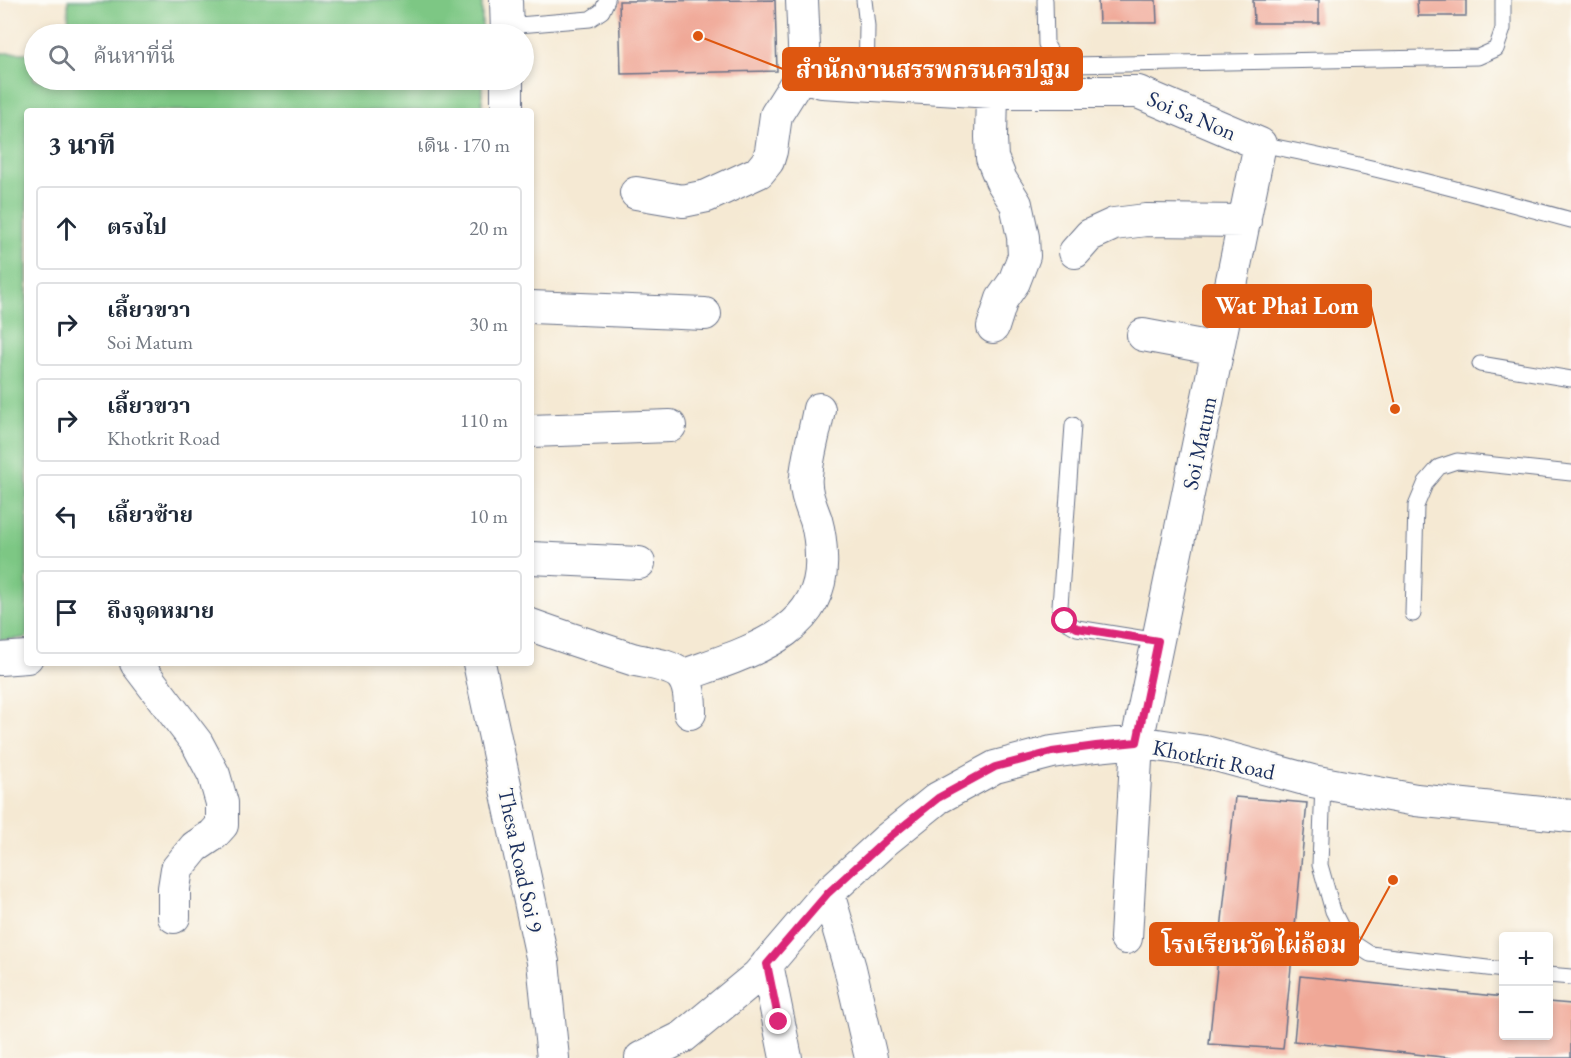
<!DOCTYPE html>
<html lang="th">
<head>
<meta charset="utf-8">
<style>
	:root { --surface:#fff; --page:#f6f6f7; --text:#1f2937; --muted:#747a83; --line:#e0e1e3 }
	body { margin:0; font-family:"EB Garamond","Noto Serif Thai",serif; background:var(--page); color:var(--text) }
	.controls { position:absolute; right:18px; bottom:18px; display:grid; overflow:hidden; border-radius:6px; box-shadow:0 3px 9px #0003 }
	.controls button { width:54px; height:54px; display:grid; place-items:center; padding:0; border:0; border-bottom:2px solid var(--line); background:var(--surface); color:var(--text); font:30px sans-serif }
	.stop { position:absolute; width:18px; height:18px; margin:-14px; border:4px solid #db2777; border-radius:50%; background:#fff }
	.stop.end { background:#db2777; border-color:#fff; box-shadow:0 2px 6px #0008 }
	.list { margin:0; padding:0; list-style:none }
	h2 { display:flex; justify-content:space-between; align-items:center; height:78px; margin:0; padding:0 24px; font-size:26px }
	h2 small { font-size:20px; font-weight:400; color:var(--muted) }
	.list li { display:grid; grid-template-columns:39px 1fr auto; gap:18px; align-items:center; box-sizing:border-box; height:84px; margin:0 12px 12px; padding:0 12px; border:2px solid var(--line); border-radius:6px }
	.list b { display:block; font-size:22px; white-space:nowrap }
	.list p { margin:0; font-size:20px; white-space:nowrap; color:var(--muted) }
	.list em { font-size:20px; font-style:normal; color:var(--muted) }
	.icon { flex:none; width:33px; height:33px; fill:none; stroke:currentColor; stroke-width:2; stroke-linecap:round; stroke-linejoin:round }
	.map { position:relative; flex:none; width:1571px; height:1058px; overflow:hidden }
	.search { position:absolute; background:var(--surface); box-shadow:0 3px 9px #0003; left:24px; top:24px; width:510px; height:66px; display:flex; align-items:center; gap:15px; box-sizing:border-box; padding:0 21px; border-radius:33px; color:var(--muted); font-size:22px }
	.panel { position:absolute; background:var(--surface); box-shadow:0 3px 9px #0003; left:24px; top:108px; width:510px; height:558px; border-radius:6px }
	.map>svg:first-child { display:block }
	.green { fill:#7dc784; stroke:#4c7b71; stroke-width:1.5 }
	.building { fill:#f0a897 }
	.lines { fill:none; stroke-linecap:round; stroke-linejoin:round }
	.service-casing { stroke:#677087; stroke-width:17 }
	.minor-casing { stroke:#677087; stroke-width:34 }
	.service { stroke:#fff; stroke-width:15 }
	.minor { stroke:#fff; stroke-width:32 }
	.route { stroke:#db2777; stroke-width:8 }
	.labels { text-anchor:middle; stroke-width:5; stroke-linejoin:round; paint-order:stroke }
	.street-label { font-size:22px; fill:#1b2f5e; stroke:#fdfcf7 }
	.leader { fill:none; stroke:#de5710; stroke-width:2 }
	.callout-dot { fill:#de5710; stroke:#fdfcf7; stroke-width:2 }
	.callout { fill:#de5710; stroke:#de5710; stroke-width:2 }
	.callout-label { font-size:24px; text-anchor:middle; font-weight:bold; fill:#fff }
</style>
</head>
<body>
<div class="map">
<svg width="1571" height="1058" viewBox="0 0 1571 1058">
	<rect width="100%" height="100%" fill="#fdfcf7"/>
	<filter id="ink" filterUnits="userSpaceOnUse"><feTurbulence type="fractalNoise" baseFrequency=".0167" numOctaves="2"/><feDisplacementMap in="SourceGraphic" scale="12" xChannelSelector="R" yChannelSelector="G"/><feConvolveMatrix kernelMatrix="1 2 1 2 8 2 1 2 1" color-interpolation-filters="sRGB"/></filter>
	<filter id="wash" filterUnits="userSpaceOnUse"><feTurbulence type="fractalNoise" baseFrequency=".008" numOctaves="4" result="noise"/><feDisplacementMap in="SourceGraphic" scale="24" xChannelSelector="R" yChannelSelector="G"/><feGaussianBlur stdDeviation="1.35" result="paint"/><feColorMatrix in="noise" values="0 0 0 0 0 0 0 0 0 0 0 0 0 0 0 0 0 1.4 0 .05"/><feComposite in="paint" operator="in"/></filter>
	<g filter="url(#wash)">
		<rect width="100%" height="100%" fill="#f5e9d3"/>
		<!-- green -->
		<path class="green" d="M68,0H482V34H69Z
			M0,53H34V80H482V111H27V638L0,640Z"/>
		<g id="blocks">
			<!-- building -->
			<path class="building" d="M775,0L777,71L621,74L619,1Z
				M1098,0H1156L1157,23H1099Z
				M1253,0H1319V23H1254Z
				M1417,0H1466V16H1418Z
				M1235,797L1307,803L1283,1049L1209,1044Z
				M1300,976L1504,997V1036H1548V1002L1571,1004V1058H1452L1294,1041Z"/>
		</g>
	</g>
	<g filter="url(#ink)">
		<use href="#blocks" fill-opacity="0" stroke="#677087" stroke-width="1.5"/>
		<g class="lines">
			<!-- service casing -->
			<g class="service-casing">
				<path id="service" d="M864,0L867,26L866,84
					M1045,0L1046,44L1054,59L1072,65L1478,57L1496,49L1503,29V0
					M507,26L590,19L602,11L607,0
					M1260,144C1365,164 1468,192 1571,220
					M1480,364L1571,379
					M1073,425L1060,606L1065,621L1077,628L1158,641
					M1413,614L1416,506L1426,482L1439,467L1457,461L1571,473
					M1323,783L1320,865L1333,911L1347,939L1370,954L1504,970
					M1548,975L1571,977"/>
			</g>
			<!-- minor casing -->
			<g class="minor-casing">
				<path id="minor" d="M506,0L507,34
					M802,0L805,69
					M805,69L810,78L822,82L992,92H1138L1260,144L1137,742L1126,938
					M507,80V111
					M992,92L991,137L992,158L1001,180L1016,204L1023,237L1024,256L1014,282L1002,299L993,327
					M636,193L683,201L707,196L759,172L768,161L771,151L776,115L805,69
					M1075,252L1090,235L1114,224L1146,220L1245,221
					M531,307L705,314
					M1143,335L1218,349
					M531,431L670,426
					M531,558L639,563
					M531,625C564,637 598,648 632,659C647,663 668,664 680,674C690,684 690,700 690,713
					M0,659L27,657
					M136,663L197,743L214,775L222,803V825L213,835L195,847L177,869L174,888V917
					M479,663L543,962L553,1058
					M682,676C741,654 826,635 821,556C821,545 819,531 816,520C811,506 804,491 806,476C808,454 815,431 819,409
					M828,893L850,968L871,1058
					M767,964L786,1058
					M641,1058L683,1037L758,975L828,893L886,840L938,798L995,767L1052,752L1096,746L1137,742L1205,752L1312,781L1416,800L1571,816"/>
			</g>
			<!-- service -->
			<use href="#service" class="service"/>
			<!-- minor -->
			<use href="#minor" class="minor"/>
		</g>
	</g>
	<g class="lines" filter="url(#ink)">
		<!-- route -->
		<path class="route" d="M779,1022L767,964L828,893L886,840L938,798L995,767L1052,752L1096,746L1137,742L1158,641L1077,628L1065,621"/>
	</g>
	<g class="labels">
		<!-- street labels -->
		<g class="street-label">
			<text transform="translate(1192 115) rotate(23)" y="8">Soi Sa Non</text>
			<text transform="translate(1199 443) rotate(-78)" y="8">Soi Matum</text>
			<text transform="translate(1214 759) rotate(12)" y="8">Khotkrit Road</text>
			<text transform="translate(521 860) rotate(78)" y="8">Thesa Road Soi 9</text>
		</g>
	</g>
	<!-- callouts -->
	<path class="leader" d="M698 36L783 69M1395 409L1371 306M1393 880L1358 944"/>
	<g class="callout-dot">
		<circle cx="698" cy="36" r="6"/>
		<circle cx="1395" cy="409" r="6"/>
		<circle cx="1393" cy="880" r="6"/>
	</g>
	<g class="callout">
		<rect x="783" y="48" width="299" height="42" rx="6"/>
		<rect x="1203" y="285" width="168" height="42" rx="6"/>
		<rect x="1150" y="923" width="208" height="42" rx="6"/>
	</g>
	<g class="callout-label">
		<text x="933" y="78">สำนักงานสรรพกรนครปฐม</text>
		<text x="1287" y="314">Wat Phai Lom</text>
		<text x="1254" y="953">โรงเรียนวัดไผ่ล้อม</text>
	</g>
</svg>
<div class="controls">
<button>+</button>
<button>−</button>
</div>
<div class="stop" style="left:1065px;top:621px"></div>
<div class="stop end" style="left:779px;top:1022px"></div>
<div class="search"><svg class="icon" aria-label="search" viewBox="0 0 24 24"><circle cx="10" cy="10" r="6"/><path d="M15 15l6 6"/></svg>ค้นหาที่นี่</div>
<section class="panel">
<h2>3 นาที<small>เดิน · 170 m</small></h2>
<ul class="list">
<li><svg class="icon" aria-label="ahead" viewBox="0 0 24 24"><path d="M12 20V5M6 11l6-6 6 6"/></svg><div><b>ตรงไป</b></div><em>20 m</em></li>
<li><svg class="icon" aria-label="right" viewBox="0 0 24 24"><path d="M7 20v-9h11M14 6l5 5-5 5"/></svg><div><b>เลี้ยวขวา</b><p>Soi Matum</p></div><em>30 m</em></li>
<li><svg class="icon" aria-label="right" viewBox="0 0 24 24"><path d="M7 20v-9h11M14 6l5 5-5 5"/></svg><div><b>เลี้ยวขวา</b><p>Khotkrit Road</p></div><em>110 m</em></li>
<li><svg class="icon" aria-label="left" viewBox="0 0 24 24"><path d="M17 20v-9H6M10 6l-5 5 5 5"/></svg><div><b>เลี้ยวซ้าย</b></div><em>10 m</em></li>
<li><svg class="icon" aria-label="arrive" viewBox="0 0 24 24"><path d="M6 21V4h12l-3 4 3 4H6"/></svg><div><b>ถึงจุดหมาย</b></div></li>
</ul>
</section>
</div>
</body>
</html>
